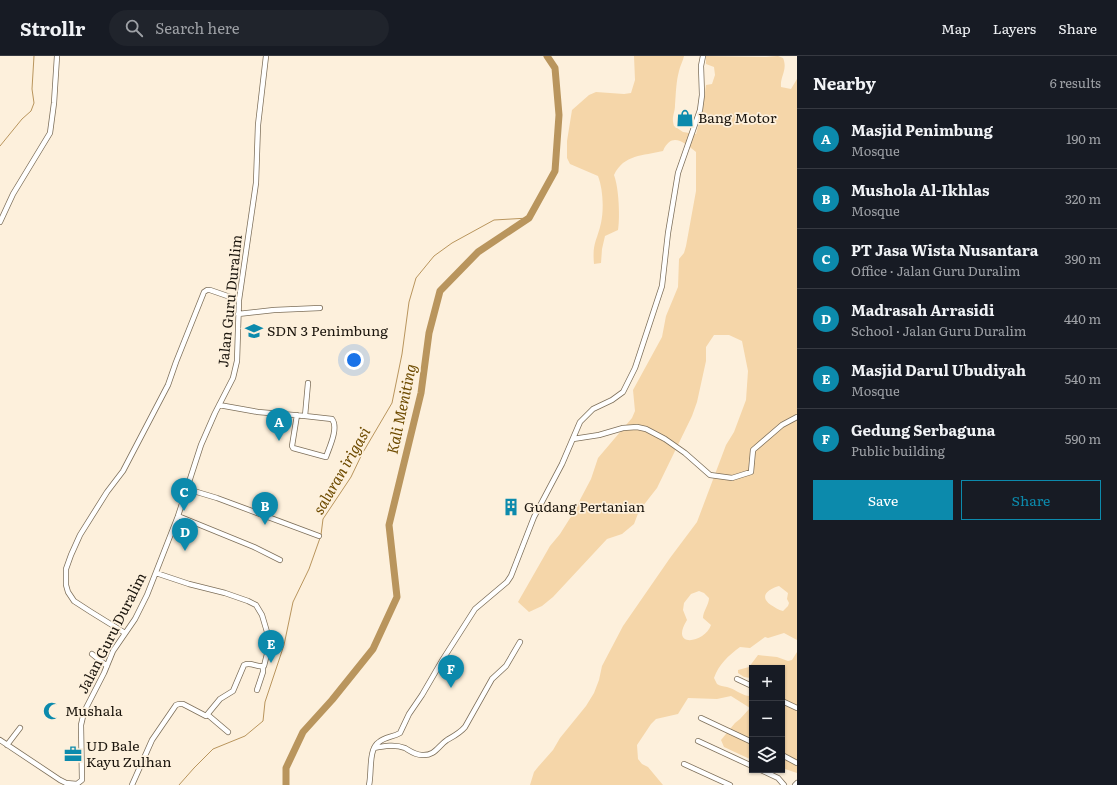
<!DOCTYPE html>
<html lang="en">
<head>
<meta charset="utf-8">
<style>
	:root { --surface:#171b24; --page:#20242c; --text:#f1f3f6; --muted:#9ea1a6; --line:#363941; --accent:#0c8aac }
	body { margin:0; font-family:Literata,serif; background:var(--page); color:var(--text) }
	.controls { position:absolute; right:12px; bottom:12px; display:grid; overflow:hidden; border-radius:0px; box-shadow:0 1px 3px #0004 }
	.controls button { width:36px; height:36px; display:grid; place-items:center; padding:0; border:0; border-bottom:1px solid var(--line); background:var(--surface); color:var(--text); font:20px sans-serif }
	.you { position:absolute; left:354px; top:304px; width:14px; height:14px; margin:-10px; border:3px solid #fff; border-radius:50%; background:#1a73e8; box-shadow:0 0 0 6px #1a73e833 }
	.badge { display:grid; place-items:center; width:26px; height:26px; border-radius:50%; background:var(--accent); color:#fff; font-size:13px; font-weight:700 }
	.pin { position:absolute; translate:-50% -33px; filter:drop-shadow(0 1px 2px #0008) }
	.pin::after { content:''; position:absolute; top:21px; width:14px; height:12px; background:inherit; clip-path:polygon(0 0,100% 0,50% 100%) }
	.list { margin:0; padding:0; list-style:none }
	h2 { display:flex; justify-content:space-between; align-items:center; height:52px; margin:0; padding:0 16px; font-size:17px }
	h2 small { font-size:13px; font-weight:400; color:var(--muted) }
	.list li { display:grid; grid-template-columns:26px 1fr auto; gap:12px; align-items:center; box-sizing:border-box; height:60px; padding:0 16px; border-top:1px solid var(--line) }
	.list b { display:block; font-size:15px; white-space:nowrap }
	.list p { margin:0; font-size:13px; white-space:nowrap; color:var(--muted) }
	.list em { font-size:13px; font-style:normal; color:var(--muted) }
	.actions { display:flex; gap:8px; padding:12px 16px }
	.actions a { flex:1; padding:9px 0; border:1px solid var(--accent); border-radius:0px; text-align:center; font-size:14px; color:var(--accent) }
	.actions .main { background:var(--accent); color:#fff }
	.icon { flex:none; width:22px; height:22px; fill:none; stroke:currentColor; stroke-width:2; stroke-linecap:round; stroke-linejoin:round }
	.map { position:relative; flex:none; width:797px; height:729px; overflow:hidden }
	header { display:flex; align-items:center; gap:24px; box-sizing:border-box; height:56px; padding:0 20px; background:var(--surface); border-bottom:1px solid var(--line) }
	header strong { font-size:19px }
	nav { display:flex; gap:22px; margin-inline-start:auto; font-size:14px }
	.search { width:280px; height:36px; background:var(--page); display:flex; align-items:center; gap:10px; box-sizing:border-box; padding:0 14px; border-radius:22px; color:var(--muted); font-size:15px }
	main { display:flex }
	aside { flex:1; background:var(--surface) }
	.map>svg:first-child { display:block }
	.green { fill:#f5d6a9; fill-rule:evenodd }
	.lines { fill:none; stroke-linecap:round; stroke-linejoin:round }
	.stream { stroke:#b9955d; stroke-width:1 }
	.river { stroke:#b9955d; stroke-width:7 }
	.street-casing { stroke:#7d6f5a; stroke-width:6 }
	.street { stroke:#fff; stroke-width:4.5 }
	.labels { text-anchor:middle; stroke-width:3.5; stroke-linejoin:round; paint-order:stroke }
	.poi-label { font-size:14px; fill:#1c160e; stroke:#fdf0dc; text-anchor:start }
	.street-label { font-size:14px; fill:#1c160e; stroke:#fdf0dc }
	.water-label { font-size:15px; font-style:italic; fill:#6e4b00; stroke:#fdf0dc }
</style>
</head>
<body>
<header>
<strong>Strollr</strong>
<div class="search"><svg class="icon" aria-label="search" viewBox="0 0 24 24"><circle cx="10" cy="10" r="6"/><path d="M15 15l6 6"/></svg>Search here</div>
<nav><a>Map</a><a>Layers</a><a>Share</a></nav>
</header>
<main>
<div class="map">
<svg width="797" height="729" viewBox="0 0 797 729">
	<rect width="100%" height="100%" fill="#fdf0dc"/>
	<!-- green -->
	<path class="green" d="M634,0H684C683,5 680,10 679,15C676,26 676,37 675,49C675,58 671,60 674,70L683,76L696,78L703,52L706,29L712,28L715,19L714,11L706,8V0L766,1L778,0L783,2C788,14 780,20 781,31L791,33L797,23V584L784,577L768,582L765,581L750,592L740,591C728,600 719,608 714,622L717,628C720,630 723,630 727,631C735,633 741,639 749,640L752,638V704L724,691L721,684L735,667L740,663L750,652L731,640L717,643L688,642L678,658L656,663L651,668L637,689L638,703L642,708L648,711L663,729H530L534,716L538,711L553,694L560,682L586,650L594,637L599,624L602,610L623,570L670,502L697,466L726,389L734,376L746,344L748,315L742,285L729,279H714L706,291V305L697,346L692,360L657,432L639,455L634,468L622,478L607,483L553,541L542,550L529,556L518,546L550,490L560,478L572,459L591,423L598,402L632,362L635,355L633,334L662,281L666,260L678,231L679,203L684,197L686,190L696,135V96C684,87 672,75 663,95C643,100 624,98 614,119C619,132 620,161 618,174L605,180L602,193L601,207L594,208C592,187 597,185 601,167C604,153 603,133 598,120L570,108L567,102V85L572,54L589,39L596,36L624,38L631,37L635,24ZM779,530L788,537L787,543L789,547L788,550L783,555C778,554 775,551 771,549C758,540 769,533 779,530ZM699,535L704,537L709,542C709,549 703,555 703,562L711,569C705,587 669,593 687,564L683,554L684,547L691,538Z
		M797,596V717L782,712V612H752V621L750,622L744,621L738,617V614L749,611L758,599L777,601L788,605L792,604Z"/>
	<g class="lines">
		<!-- stream -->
		<path class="stream" d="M0,90L22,63L31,55L34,47L32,33L34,0
			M321,479L323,463L351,421L362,398L392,347L402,298L409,246L416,222L434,200L452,187L494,164L529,162
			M179,729L194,712L213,693L245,680L263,665L265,646L284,589L293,546L309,513L320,482"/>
		<!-- river -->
		<path class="river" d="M286,729V712L303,676L332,644L373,593L397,541L389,469L421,337L429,277L440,235L478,196L529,162L555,115L559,59L555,12L547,0"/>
		<!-- street casing -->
		<g class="street-casing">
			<path id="street" d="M0,166L13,138L50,77L54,47L57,0
				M238,258L274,254L320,252
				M219,349L258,356L305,360L332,363C339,372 329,392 326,401L293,392L292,390L297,359
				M305,360L308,327
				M573,383L599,379L623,372L637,371L646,373L665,383L685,397L710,419L732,422L751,416L753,394L782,369L797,361
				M187,433L217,442L319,480
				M178,460L254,491L280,504
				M125,577L91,556L74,545L68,536L66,529V513L71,499L80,479L107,436L123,415L168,329L176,306L204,236L207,234H210L239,244
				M92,598L107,610
				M737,623L752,630
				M257,634L263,616V611
				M782,645L797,652
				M208,659L228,676
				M701,662L752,686
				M0,684L60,724L66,727L77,728L82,724L81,669L84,656L104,617L113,595L135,563L147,539L178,460L201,389L215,357L233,322L237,305L239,244L256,127L258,69L266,0
				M698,685L752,710
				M7,689L20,672
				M374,692C384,690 395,688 405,692C410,695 415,699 422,699C435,700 438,690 447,684C454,680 460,677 465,671L492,623L506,610L520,586
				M782,699L797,707
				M684,708L730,729
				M761,714L778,722L784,729
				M132,729L152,684L176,649L179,648H183L206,660L220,643L233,635L244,609C251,605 257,612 264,610L270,586L262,559L256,549L248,545L225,537L189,528L156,517
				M369,729C372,717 368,693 379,686C385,681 393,681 400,677L409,658L422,639L443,603L475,553L507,526L511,520L534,461L562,408L580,366L593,353L612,344L623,336L635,312L662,230L668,177L678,117L700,54L702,39L701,10L703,0
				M795,729L797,727"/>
		</g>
		<!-- street -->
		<use href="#street" class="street"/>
	</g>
	<!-- icons -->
	<defs>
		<g id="shop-bare" transform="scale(1.38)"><path d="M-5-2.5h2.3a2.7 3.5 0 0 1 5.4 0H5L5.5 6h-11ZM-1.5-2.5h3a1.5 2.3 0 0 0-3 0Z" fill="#0c8aac" stroke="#fdf0dc" stroke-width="2.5" paint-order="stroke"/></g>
		<g id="school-bare" transform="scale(1.38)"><path d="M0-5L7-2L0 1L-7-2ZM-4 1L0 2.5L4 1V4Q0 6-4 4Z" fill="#0c8aac" stroke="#fdf0dc" stroke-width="2.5" paint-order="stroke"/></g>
		<g id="building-bare" transform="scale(1.38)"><path d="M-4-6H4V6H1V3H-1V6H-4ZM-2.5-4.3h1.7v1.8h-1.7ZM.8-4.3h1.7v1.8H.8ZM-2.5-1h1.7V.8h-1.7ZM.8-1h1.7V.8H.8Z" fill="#0c8aac" stroke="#fdf0dc" stroke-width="2.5" paint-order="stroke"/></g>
		<g id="mosque-bare" transform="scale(1.38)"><path d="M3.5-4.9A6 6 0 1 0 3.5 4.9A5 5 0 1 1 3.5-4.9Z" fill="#0c8aac" stroke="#fdf0dc" stroke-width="2.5" paint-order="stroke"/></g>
		<g id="office-bare" transform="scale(1.38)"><path d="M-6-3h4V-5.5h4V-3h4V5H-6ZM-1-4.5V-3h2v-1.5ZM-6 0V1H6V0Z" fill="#0c8aac" stroke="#fdf0dc" stroke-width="2.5" paint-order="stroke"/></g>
	</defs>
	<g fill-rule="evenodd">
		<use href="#shop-bare" x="685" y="62"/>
		<use href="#school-bare" x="254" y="275"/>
		<use href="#building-bare" x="511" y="451"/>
		<use href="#mosque-bare" x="52" y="655"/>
		<use href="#office-bare" x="73" y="698"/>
	</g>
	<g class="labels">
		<!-- poi labels -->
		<g class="poi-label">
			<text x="698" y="67">Bang Motor</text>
			<text x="267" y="280">SDN 3 Penimbung</text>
			<text x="524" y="456">Gudang Pertanian</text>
			<text x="65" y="660">Mushala</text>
			<text x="86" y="695">UD Bale<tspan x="86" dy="16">Kayu Zulhan</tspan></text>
		</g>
		<!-- street labels -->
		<g class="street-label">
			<text transform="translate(230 245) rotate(-84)" y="5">Jalan Guru Duralim</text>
			<text transform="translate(112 577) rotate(-63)" y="5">Jalan Guru Duralim</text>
		</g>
		<!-- water labels -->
		<g class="water-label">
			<text transform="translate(402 353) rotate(-78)" y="5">Kali Meniting</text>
			<text transform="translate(342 415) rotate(-60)" y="5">saluran irigasi</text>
		</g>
	</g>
</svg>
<div class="controls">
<button>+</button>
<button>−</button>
<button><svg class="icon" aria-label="layers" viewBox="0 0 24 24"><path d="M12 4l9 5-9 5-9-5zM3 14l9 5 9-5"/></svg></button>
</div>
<div class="you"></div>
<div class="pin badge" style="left:279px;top:385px">A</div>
<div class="pin badge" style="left:265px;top:469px">B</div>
<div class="pin badge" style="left:184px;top:455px">C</div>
<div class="pin badge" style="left:185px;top:495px">D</div>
<div class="pin badge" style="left:271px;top:607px">E</div>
<div class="pin badge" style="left:451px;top:632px">F</div>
</div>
<aside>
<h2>Nearby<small>6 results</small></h2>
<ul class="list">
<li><span class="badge">A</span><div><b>Masjid Penimbung</b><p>Mosque</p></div><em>190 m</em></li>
<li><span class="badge">B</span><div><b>Mushola Al-Ikhlas</b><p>Mosque</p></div><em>320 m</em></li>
<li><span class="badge">C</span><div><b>PT Jasa Wista Nusantara</b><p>Office · Jalan Guru Duralim</p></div><em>390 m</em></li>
<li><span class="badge">D</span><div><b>Madrasah Arrasidi</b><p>School · Jalan Guru Duralim</p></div><em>440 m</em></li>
<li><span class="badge">E</span><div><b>Masjid Darul Ubudiyah</b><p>Mosque</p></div><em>540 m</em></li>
<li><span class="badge">F</span><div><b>Gedung Serbaguna</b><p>Public building</p></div><em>590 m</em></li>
</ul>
<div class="actions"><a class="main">Save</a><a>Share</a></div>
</aside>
</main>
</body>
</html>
